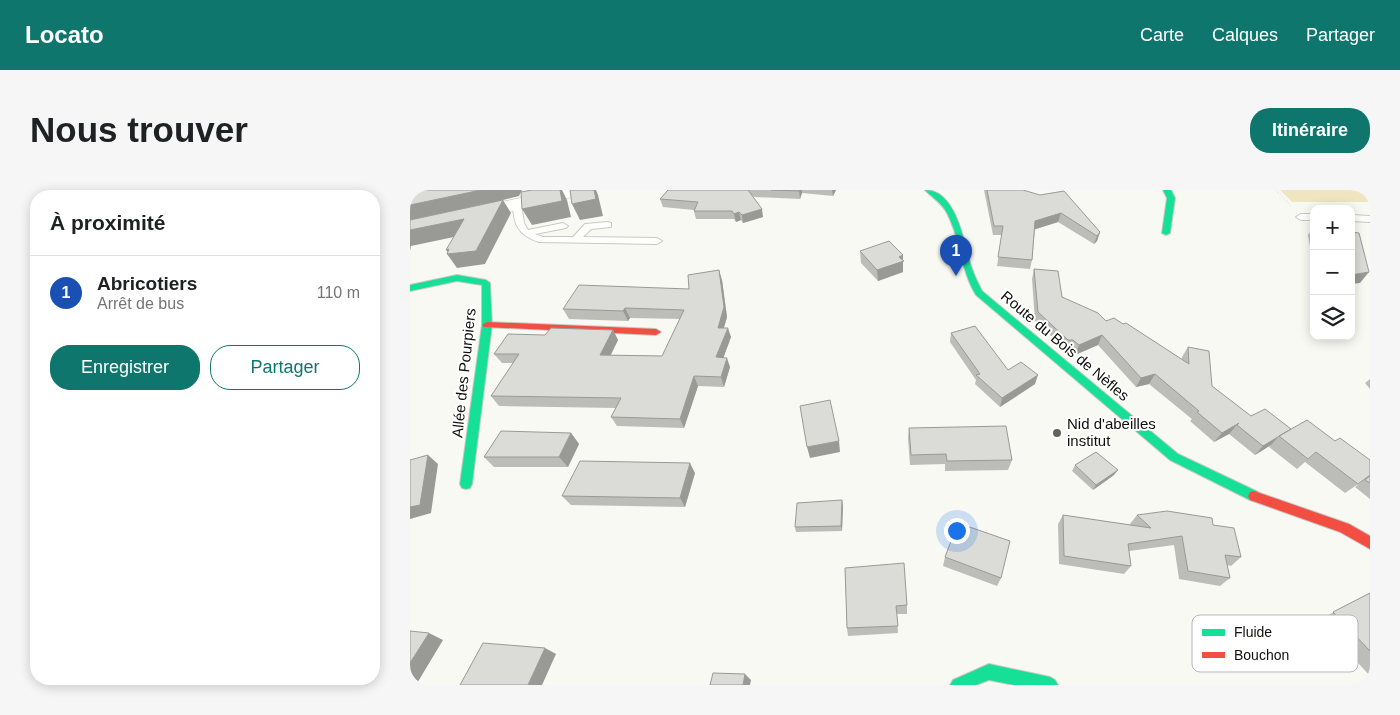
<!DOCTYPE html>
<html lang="fr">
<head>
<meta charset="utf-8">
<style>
	:root { --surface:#fff; --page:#f6f6f6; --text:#202124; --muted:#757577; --line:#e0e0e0; --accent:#0f766e }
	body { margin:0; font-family:Arial,sans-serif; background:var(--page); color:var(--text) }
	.controls { position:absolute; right:15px; top:15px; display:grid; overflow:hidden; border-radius:10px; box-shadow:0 2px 12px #0003 }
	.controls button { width:45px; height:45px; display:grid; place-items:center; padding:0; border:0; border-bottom:1px solid var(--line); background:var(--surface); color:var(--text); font:25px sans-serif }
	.you { position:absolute; left:546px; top:340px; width:18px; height:18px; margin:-12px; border:4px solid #fff; border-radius:50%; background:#1a73e8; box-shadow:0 0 0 8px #1a73e833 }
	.badge { display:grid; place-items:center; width:32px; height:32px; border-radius:50%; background:var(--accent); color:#fff; font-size:16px; font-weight:700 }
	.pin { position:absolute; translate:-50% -41px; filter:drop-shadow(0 1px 2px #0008) }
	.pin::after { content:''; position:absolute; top:26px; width:18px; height:15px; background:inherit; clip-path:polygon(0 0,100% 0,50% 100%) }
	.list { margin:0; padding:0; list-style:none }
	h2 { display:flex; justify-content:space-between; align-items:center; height:65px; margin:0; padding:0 20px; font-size:21px }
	h2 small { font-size:16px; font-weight:400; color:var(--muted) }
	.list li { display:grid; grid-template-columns:32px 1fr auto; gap:15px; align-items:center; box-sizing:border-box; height:75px; padding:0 20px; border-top:1px solid var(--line) }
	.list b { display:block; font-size:19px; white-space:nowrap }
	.list p { margin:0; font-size:16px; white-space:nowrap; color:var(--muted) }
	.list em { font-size:16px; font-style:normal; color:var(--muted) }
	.actions { display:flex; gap:10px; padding:15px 20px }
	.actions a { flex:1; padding:11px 0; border:1px solid var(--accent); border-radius:20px; text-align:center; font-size:18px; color:var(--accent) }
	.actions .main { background:var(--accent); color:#fff }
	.icon { flex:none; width:28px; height:28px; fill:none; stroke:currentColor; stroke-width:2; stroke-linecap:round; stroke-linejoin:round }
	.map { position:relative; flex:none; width:960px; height:495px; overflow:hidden; border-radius:20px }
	header { display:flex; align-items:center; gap:30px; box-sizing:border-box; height:70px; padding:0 25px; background:var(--accent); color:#fff }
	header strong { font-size:24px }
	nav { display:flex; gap:28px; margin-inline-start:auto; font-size:18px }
	.intro { display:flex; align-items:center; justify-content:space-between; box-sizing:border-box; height:120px; padding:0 30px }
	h1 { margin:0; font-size:35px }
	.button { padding:12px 22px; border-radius:20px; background:var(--accent); color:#fff; font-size:18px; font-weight:700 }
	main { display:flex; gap:30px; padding:0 30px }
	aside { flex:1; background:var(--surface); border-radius:20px; box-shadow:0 2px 12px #0003 }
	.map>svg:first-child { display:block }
	.green { fill:#efe5c0 }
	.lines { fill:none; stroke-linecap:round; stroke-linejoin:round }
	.lane-casing { stroke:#c9c8c5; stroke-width:2 }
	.street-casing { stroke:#c9c8c5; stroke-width:1 }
	.fast-casing { stroke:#c9c8c5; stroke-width:2 }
	.jam-casing { stroke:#c9c8c5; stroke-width:2 }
	.path { stroke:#dddddb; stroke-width:2.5; stroke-dasharray:0.5 2.5; stroke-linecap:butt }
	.lane { fill:#fefefd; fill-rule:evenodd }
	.street { fill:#fefefd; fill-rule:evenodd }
	.fast { fill:#16e098; fill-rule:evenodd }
	.jam { fill:#f24e42; fill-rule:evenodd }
	.wall { fill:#bcbcb9 }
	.shaded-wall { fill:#999996 }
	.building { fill:#dbdbd7; stroke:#999996 }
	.poi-dot { fill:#62625e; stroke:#fff; stroke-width:2 }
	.labels { text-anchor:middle; stroke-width:4; stroke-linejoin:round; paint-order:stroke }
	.street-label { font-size:15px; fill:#11100e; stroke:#fff }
	.poi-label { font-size:15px; fill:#11100e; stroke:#fff; text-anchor:start }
	.key { fill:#fff; stroke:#b8b7b7; stroke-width:1 }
	.key-label { font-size:14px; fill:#11100e }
</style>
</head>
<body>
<header>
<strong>Locato</strong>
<nav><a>Carte</a><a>Calques</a><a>Partager</a></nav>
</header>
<div class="intro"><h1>Nous trouver</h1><a class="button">Itinéraire</a></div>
<main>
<aside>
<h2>À proximité<small></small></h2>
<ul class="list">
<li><span class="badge" style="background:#1a4fb4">1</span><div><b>Abricotiers</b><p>Arrêt de bus</p></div><em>110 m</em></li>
</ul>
<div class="actions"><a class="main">Enregistrer</a><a>Partager</a></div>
</aside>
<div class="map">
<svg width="960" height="495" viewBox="0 0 960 495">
	<rect width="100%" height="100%" fill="#f9f9f4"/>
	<!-- green -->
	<path class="green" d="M870,0H960V12H882Z"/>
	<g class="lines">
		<!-- lane casing -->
		<g class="lane-casing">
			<path id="lane" d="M107,10L111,13L114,33L118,40L153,33L158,36L156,38L125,44L133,47H163L175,34L198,32L201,33V37L181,39L173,47L247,48L252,51L247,54L129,52C108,45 103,34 103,13Z
				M904,24V30H891L886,27L891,24Z
				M941,25L960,26V32L941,31Z"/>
		</g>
		<!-- street casing -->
		<g class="street-casing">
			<path id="street" d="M147,0H180L177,4L171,5L0,44V32Z"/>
		</g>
		<!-- fast casing -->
		<g class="fast-casing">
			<path id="fast" d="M515,0C547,0 554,54 561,76C564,85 568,93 572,101L768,264L848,302L850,306L848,310L844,311L840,310L760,270L566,105C550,79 551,49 537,23C532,13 523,8 515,0Z
				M753,0H761L765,8L760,43L756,45L752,43L757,8Z
				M47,85L76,90L80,93L82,135L62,294L60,298L56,299L52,298L50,294L72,135V95L47,91L0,101V95Z
				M579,474L640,487L645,490L648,495H604L579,490L566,495H540L543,490Z"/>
		</g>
		<!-- jam casing -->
		<g class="jam-casing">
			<path id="jam" d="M77,132L246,139L251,142L246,145L74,137L72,135Z
				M844,301L939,334L960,346V359L930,342L840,310L838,306L840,302Z"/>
		</g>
		<!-- path -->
		<path class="path" d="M866,0L881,16
			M913,19L932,18"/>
		<!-- lane -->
		<use href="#lane" class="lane"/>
		<!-- street -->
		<use href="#street" class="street"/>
		<!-- fast -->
		<use href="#fast" class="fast"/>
		<!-- jam -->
		<use href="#jam" class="jam"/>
	</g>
	<!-- wall -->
	<path class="wall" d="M258,0H426L423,6L392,3L390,9L345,7L342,6L353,27L333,33L331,30L326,32L324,29H286L284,21V20L253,17L250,9Z
		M574,0H613L690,42L687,51L684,54L648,32L625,39L622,70L620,79L587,76L592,45H583Z
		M904,37V74L903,73L898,45Z
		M450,61L493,65V82L468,91L451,73Z
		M624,79L652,107L696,131L713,134L772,169V167L778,157L802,196L841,226L881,239L960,286V309L945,297L954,290L935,303L895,272L887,279L859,257L861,255L845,265L819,244L804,252L780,231L782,229L739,194L726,197L688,155L665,165L659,159H655L625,131L622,89Z
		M312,90L317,127L314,138L321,147L313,168L320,177L314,197L288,196L274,238L207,236L201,227L206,218L89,216L81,206L103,173H92L84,164L135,145L203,140L208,150L201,165L252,166L270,129L220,128L218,131L159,129L153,119L279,99Z
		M541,143L598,180L625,194L590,217L565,194L566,190L540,152Z
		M960,189V199L955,193Z
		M499,238L602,270L598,280L535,281V274L500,275L498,248Z
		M161,243L169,254L158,277H84L74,267Z
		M665,275L704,285L683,300L662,281Z
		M285,283L275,317L161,315L152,306Z
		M432,310L433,316L432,341L386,342L385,337Z
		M653,325L721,335L720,334L727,325L803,335L831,367L821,376L817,375L820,388L810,396L769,389L764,355L719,361L721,376L714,384L649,374L648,334Z
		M535,367L591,388L587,396L533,376Z
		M435,378L497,415V424H487L488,443L438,446L437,438Z
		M960,403V486L909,430Z
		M960,491V495H955Z"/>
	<!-- shaded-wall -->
	<path class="shaded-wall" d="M71,0H112L109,6L93,10L101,23L75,74L47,78L37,64H39L36,60L93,10L0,30V15Z
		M150,0H152L157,10L161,27L122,35L112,19Z
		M184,0H186L188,5L193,26L170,30L162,14Z
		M389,0H392V3L390,9Z
		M422,0H426L423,6Z
		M352,19L353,27L333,33L332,25Z
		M329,22L331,30L326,32L324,24Z
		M651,23L648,32L623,40L625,31Z
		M54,29L63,43L1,56L0,61V40Z
		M690,42L687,51L684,54L687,46Z
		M493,65V82L468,91L467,80L489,67Z
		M309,80L312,90L317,127L311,147L308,138Z
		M959,82L950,93L941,94V85Z
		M215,118L220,128L218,131L213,121Z
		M318,138L321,147L310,177L306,167Z
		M203,140L208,150L196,174L190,165Z
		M692,145L688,155L665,165L669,155Z
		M317,168L320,177L314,197L311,187Z
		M745,184L739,194L726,197L731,188Z
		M628,185L625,194L590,217L592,208Z
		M284,186L288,196L274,238L270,229Z
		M827,235L819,244L804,252L812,243Z
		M161,243L169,254L158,277L149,267Z
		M869,246L861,255L845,265L853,256Z
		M429,251L430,262L400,268L397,257Z
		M18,265L28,274L21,323L0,329V317Z
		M280,273L285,283L275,317L270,308Z
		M708,280L704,285L683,300L686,295Z
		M432,310L433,316L432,341L431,336Z
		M19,443L33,450L6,495H0V473Z
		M135,458L146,464L132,495H118Z
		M335,484L341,490L340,495H333Z"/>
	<!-- building -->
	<path class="building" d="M0,0H71L0,15Z
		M122,0H150L152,11L112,19L111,2Z
		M160,0H184L186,9L162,14Z
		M258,0H338L352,19L332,25L329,22L324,24L322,21H284L288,12L250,9Z
		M361,0H389V1Z
		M577,0H613L630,5L654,1L690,42L687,46L651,23L625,31L622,70L588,67L593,36H584Z
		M93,10L66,61L37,64L39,59L36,60L54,29L0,40V30Z
		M941,42L949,43L959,82L941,85Z
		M479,51L493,65L489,67L494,71L467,80L450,61Z
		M624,79L648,81L652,107L688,123L696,131L704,128L713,134L716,133L779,174L778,157L799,161L802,196L841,226L855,219L881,239L853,256L827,235L829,233L812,243L787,222L789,221L745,184L731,188L692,145L669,155L663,150H658L628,122Z
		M309,80L314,117L308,138H318L306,167L317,168L311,187L284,186L270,229L201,227L211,208L81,206L109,164H84L98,144L135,145L141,138L203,140L190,165L252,166L274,120L215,118L213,121L153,119L169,95L279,99L278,85Z
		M565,136L598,180L611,172L628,185L592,208L566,185L570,184L541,143Z
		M420,210L429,251L397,257L390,216Z
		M897,230L925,251L930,248L960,270V285L948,294L906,262L898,269L869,246Z
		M596,236L602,270L537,271L536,264L501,265L499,238Z
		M91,241L161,243L149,267H74Z
		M686,262L708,280L686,295L665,275Z
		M18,265L10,315L0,317V270Z
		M170,271L280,273L270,308L152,306Z
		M960,286V293L955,290Z
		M432,310L431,336L385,337L387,313Z
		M757,321L802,328L803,335L824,338L831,367L815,365L820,388L778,381L772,346L718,354L721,376L654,366L653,325L741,338L727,325Z
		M548,333L600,351L591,388L535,367Z
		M494,373L497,415L486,416L488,436L437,438L435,378Z
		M960,403V461L923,422Z
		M0,441L19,443L0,473Z
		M73,453L135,458L118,495H50Z
		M303,483L335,484L333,495H300Z"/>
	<!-- markers -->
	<circle class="poi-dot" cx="647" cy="243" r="5"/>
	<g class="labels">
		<!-- street labels -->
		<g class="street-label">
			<text transform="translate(655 156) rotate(40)" y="5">Route du Bois de Nèfles</text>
			<text transform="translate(54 183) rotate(-84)" y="5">Allée des Pourpiers</text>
		</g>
		<!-- poi labels -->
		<g class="poi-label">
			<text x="657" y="239">Nid d'abeilles<tspan x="657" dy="17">institut</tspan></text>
		</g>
	</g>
	<!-- legend -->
	<rect x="782" y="425" width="166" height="57" rx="8" class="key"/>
	<rect x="792" y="439" width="23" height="7" fill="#16e098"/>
	<rect x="792" y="462" width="23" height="6" fill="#f24e42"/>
	<g class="key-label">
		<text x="824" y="447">Fluide</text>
		<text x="824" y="470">Bouchon</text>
	</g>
</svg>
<div class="controls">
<button>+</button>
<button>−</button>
<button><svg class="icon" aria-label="layers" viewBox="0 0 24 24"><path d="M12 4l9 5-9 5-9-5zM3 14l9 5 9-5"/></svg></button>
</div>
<div class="you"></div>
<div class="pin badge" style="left:546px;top:86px;background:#1a4fb4">1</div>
</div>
</main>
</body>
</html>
